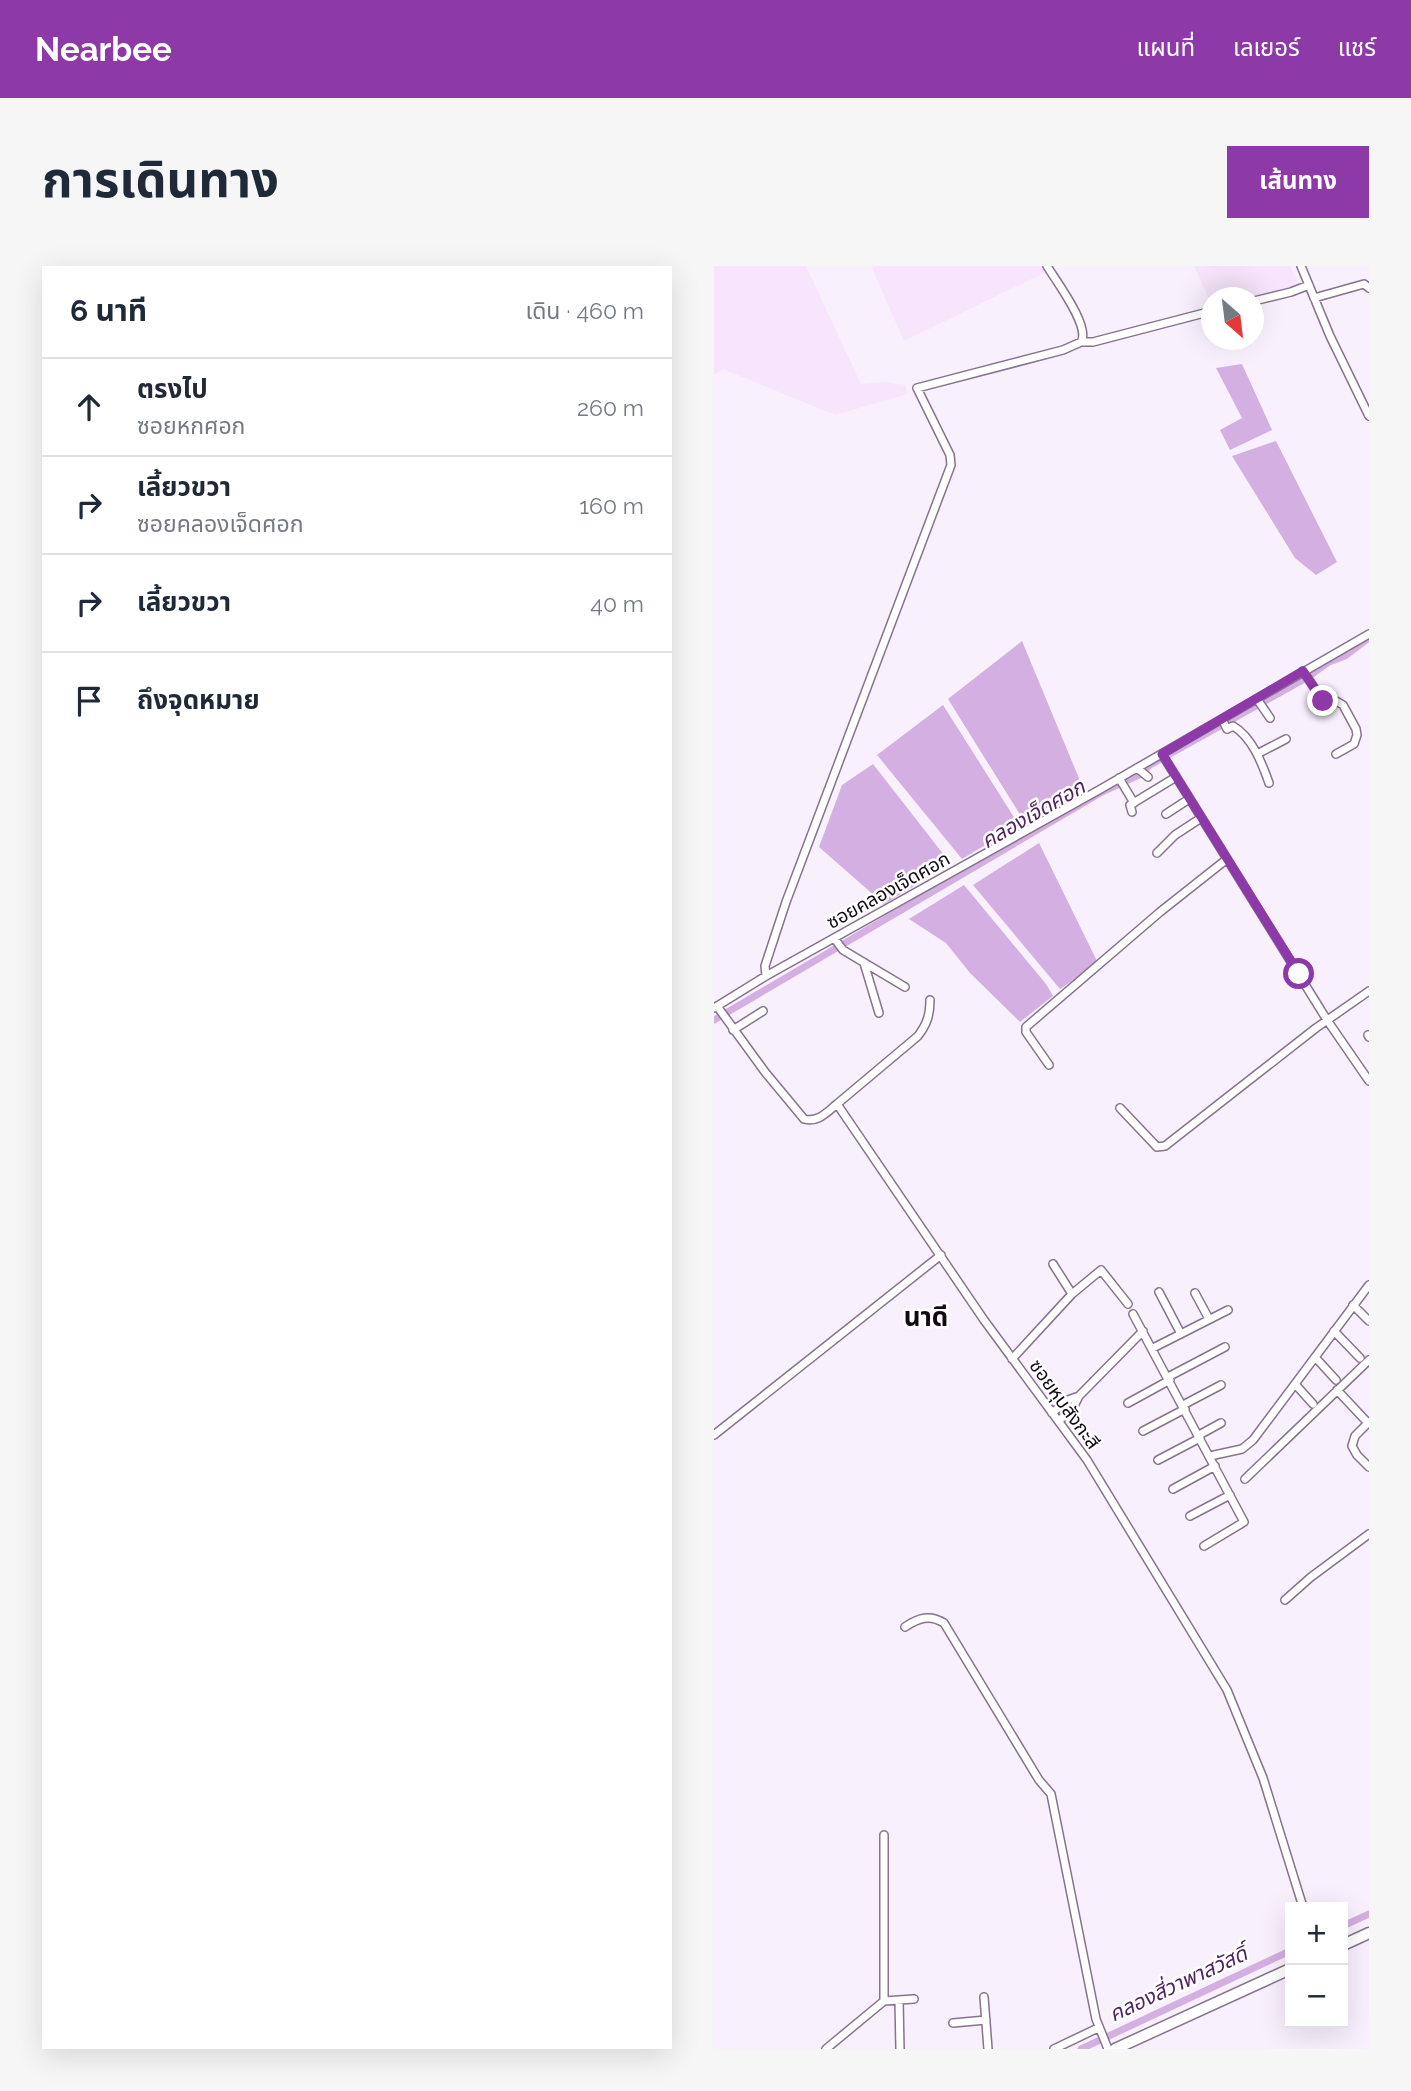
<!DOCTYPE html>
<html lang="th">
<head>
<meta charset="utf-8">
<style>
	:root { --surface:#fff; --page:#f6f6f7; --text:#1f2937; --muted:#747a83; --line:#e0e1e3; --accent:#8d39a7 }
	body { margin:0; font-family:Raleway,"Noto Sans Thai",sans-serif; background:var(--page); color:var(--text) }
	.controls { position:absolute; right:21px; bottom:21px; display:grid; overflow:hidden; border-radius:0px; box-shadow:0 7px 28px #0002 }
	.controls button { width:63px; height:63px; display:grid; place-items:center; padding:0; border:0; border-bottom:2px solid var(--line); background:var(--surface); color:var(--text); font:35px sans-serif }
	.compass { position:absolute; left:487px; top:21px; width:63px; height:63px; border-radius:50%; background:var(--surface); box-shadow:0 7px 28px #0002; rotate:152deg }
	.stop { position:absolute; width:21px; height:21px; margin:-16px; border:5px solid #8d39a7; border-radius:50%; background:#fff }
	.stop.end { background:#8d39a7; border-color:#fff; box-shadow:0 2px 7px #0008 }
	.list { margin:0; padding:0; list-style:none }
	h2 { display:flex; justify-content:space-between; align-items:center; height:91px; margin:0; padding:0 28px; font-size:30px }
	h2 small { font-size:23px; font-weight:400; color:var(--muted) }
	.list li { display:grid; grid-template-columns:46px 1fr auto; gap:21px; align-items:center; box-sizing:border-box; height:98px; padding:0 28px; border-top:2px solid var(--line) }
	.list b { display:block; font-size:26px; white-space:nowrap }
	.list p { margin:0; font-size:23px; white-space:nowrap; color:var(--muted) }
	.list em { font-size:23px; font-style:normal; color:var(--muted) }
	.icon { flex:none; width:38px; height:38px; fill:none; stroke:currentColor; stroke-width:2; stroke-linecap:round; stroke-linejoin:round }
	.map { position:relative; flex:none; width:655px; height:1783px; overflow:hidden; border-radius:0px }
	header { display:flex; align-items:center; gap:42px; box-sizing:border-box; height:98px; padding:0 35px; background:var(--accent); color:#fff }
	header strong { font-size:33px }
	nav { display:flex; gap:38px; margin-inline-start:auto; font-size:24px }
	.intro { display:flex; align-items:center; justify-content:space-between; box-sizing:border-box; height:168px; padding:0 42px }
	h1 { margin:0; font-size:49px }
	.button { padding:18px 32px; border-radius:0px; background:var(--accent); color:#fff; font-size:24px; font-weight:700 }
	main { display:flex; gap:42px; padding:0 42px }
	aside { flex:1; background:var(--surface); border-radius:0px; box-shadow:0 7px 28px #0002 }
	.map>svg:first-child { display:block }
	.built { fill:#f6e5fc }
	.water { fill:#d4afe1 }
	.lines { fill:none; stroke-linecap:round; stroke-linejoin:round }
	.canal { stroke:#d4afe1; stroke-width:7 }
	.street-casing { stroke:#87728f; stroke-width:10 }
	.secondary-casing { stroke:#87728f; stroke-width:13 }
	.street { stroke:#fff; stroke-width:7 }
	.secondary { stroke:#fff; stroke-width:10 }
	.route { stroke:#8d39a7; stroke-width:9 }
	.labels { text-anchor:middle; stroke-width:5; stroke-linejoin:round; paint-order:stroke }
	.street-label { font-size:19px; fill:#110914; stroke:#fff }
	.water-label { font-size:21px; font-style:italic; fill:#512460; stroke:#fff }
	.district-label { font-size:26px; font-weight:bold; fill:#110914; stroke:#fff }
</style>
</head>
<body>
<header>
<strong>Nearbee</strong>
<nav><a>แผนที่</a><a>เลเยอร์</a><a>แชร์</a></nav>
</header>
<div class="intro"><h1>การเดินทาง</h1><a class="button">เส้นทาง</a></div>
<main>
<aside>
<h2>6 นาที<small>เดิน · 460 m</small></h2>
<ul class="list">
<li><svg class="icon" aria-label="ahead" viewBox="0 0 24 24"><path d="M12 20V5M6 11l6-6 6 6"/></svg><div><b>ตรงไป</b><p>ซอยหกศอก</p></div><em>260 m</em></li>
<li><svg class="icon" aria-label="right" viewBox="0 0 24 24"><path d="M7 20v-9h11M14 6l5 5-5 5"/></svg><div><b>เลี้ยวขวา</b><p>ซอยคลองเจ็ดศอก</p></div><em>160 m</em></li>
<li><svg class="icon" aria-label="right" viewBox="0 0 24 24"><path d="M7 20v-9h11M14 6l5 5-5 5"/></svg><div><b>เลี้ยวขวา</b></div><em>40 m</em></li>
<li><svg class="icon" aria-label="arrive" viewBox="0 0 24 24"><path d="M6 21V4h12l-3 4 3 4H6"/></svg><div><b>ถึงจุดหมาย</b></div></li>
</ul>
</aside>
<div class="map">
<svg width="655" height="1783" viewBox="0 0 655 1783">
	<rect width="100%" height="100%" fill="#f9f0fd"/>
	<!-- built -->
	<path class="built" d="M0,0H92L147,118L171,116L191,119L194,128L121,149L9,103L0,109Z
		M162,0H329L332,6L190,75L158,2Z
		M480,0H576L586,20L535,31L498,32L497,38Z"/>
	<!-- water -->
	<path class="water" d="M528,98L558,164L516,184L506,164L528,152L502,102Z
		M562,175L623,296L602,309L581,292L518,190Z
		M308,375L369,522L310,555L234,433Z
		M229,439L305,559L248,593L163,489Z
		M159,498L237,598L170,638L105,581L128,519Z
		M325,577L384,697L346,723L259,619Z
		M250,619L332,718L339,730L306,756L256,707L232,677L195,653Z"/>
	<g class="lines">
		<!-- canal -->
		<path class="canal" d="M0,754L388,526L427,508L436,499L594,411L615,396L631,390L655,372
			M629,1660L655,1648
			M367,1783L576,1685"/>
		<!-- street casing -->
		<g class="street-casing">
			<path id="street" d="M333,0C342,15 377,61 367,76
				M587,0L616,70L655,150
				M600,32L650,18L655,22
				M540,35L577,26L595,19
				M589,405L609,435H622L629,439L642,463L643,469L640,478L622,488
				M543,433L556,452
				M508,453L513,463L519,460C538,471 548,497 555,517
				M448,488L613,754L655,815
				M543,488L572,473
				M423,502L434,511
				M405,512L420,537
				M418,546L416,539L462,511
				M452,548L475,533
				M443,587L461,569L487,552
				M120,672L129,684L191,721
				M150,697L165,747
				M52,710L51,700L72,636L237,199L236,189L203,122L349,84L367,76H379L498,45
				M3,740L51,806L90,853C104,857 113,846 123,838L270,1054L373,1194L513,1424L549,1512L589,1641
				M0,742L52,710L385,524L655,368
				M19,764L49,745
				M654,769L655,771
				M335,799L312,766V761L446,646L513,593
				M123,838L204,770C213,758 216,749 216,734
				M406,842L443,881L451,880L602,762L655,725
				M339,998L358,1028
				M445,1026L467,1068
				M481,1027L495,1053
				M639,1039L655,1055
				M419,1048L530,1256L490,1280
				M620,1065L646,1092
				M439,1082L514,1044
				M601,1091L622,1114
				M298,1093L358,1028L387,1004L414,1038
				M454,1111L511,1081
				M581,1118L599,1138
				M623,1124L654,1157
				M354,1134L365,1130
				M414,1137L456,1114
				M469,1139L507,1119
				M360,1140L365,1130L429,1065
				M338,1147L349,1138
				M345,1155L355,1145
				M655,1156L641,1170L638,1180L643,1189L655,1201
				M429,1165L471,1143
				M0,1169L227,989
				M485,1169L507,1157
				M496,1190L528,1183L539,1174L655,1019
				M444,1194L486,1172
				M531,1213L655,1094
				M459,1223L501,1200
				M476,1250L516,1229
				M571,1334L597,1311L655,1268
				M191,1361C204,1352 216,1348 230,1357L325,1514L337,1528L382,1753L394,1783
				M270,1731L274,1783
				M185,1734L186,1783
				M170,1735L200,1733
				M239,1757L272,1754
				M112,1783L170,1735V1569
				M340,1783L384,1762"/>
		</g>
		<!-- secondary casing -->
		<g class="secondary-casing">
			<path id="secondary" d="M629,1679L655,1667
				M401,1783L576,1703"/>
		</g>
		<!-- street -->
		<use href="#street" class="street"/>
		<!-- secondary -->
		<use href="#secondary" class="secondary"/>
	</g>
	<g class="lines">
		<!-- route -->
		<path class="route" d="M585,708L448,488L589,405L609,435"/>
	</g>
	<g class="labels">
		<!-- street labels -->
		<g class="street-label">
			<text transform="translate(174 624) rotate(-29)" y="7">ซอยคลองเจ็ดศอก</text>
			<text transform="translate(351 1138) rotate(54)" y="7">ซอยหุบสังกะสี</text>
		</g>
		<!-- water labels -->
		<g class="water-label">
			<text transform="translate(319 548) rotate(-30)" y="7">คลองเจ็ดศอก</text>
			<text transform="translate(464 1718) rotate(-25)" y="7">คลองสี่วาพาสวัสดิ์</text>
		</g>
		<!-- district labels -->
		<g class="district-label">
			<text x="212" y="1060">นาดี</text>
		</g>
	</g>
</svg>
<div class="controls">
<button>+</button>
<button>−</button>
</div>
<svg class="compass" viewBox="-18 -18 36 36"><path d="M0-13l5 13h-10z" fill="#e53935"/><path d="M0 13l5-13h-10z" fill="#747a83"/></svg>
<div class="stop" style="left:585px;top:708px"></div>
<div class="stop end" style="left:609px;top:435px"></div>
</div>
</main>
</body>
</html>
